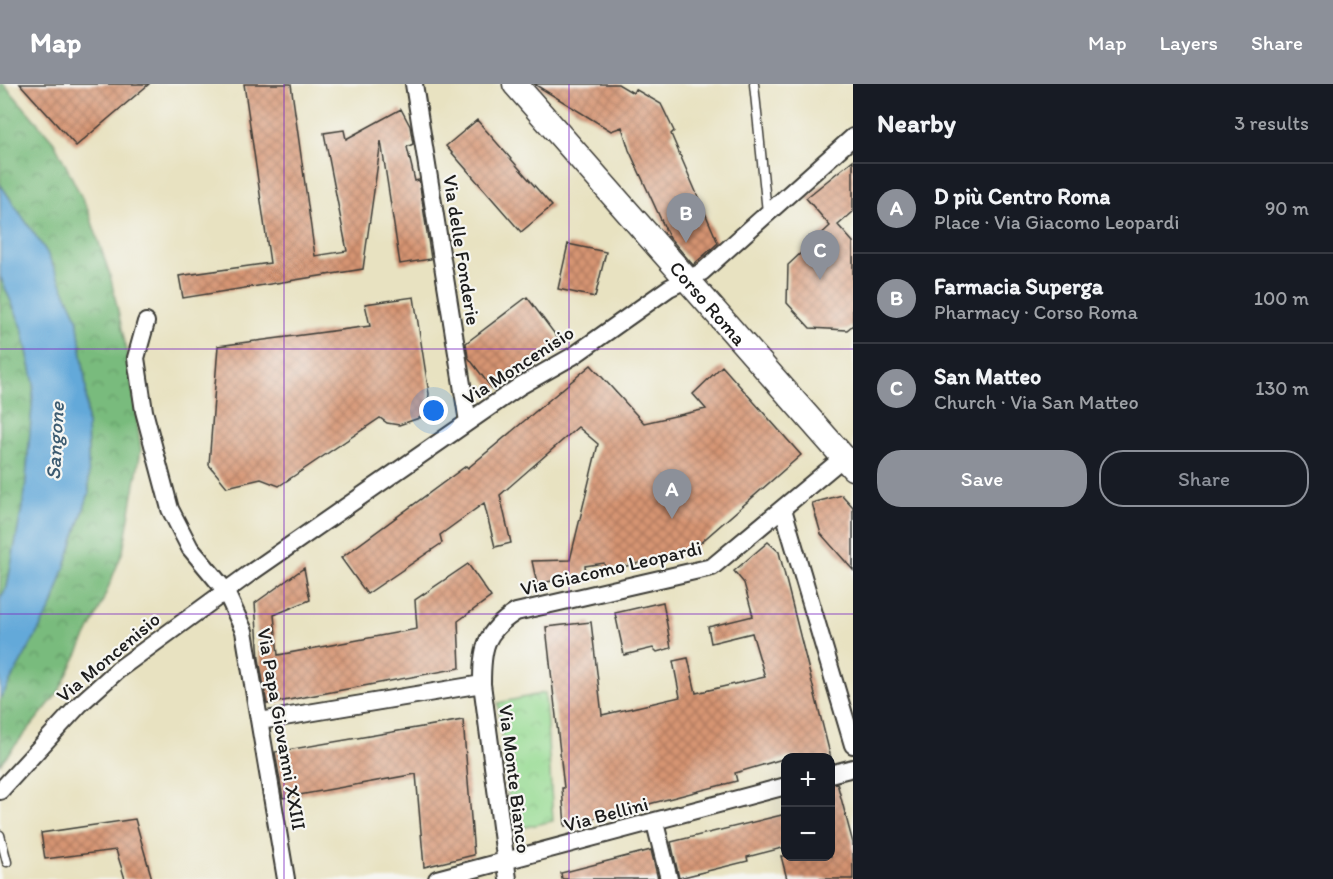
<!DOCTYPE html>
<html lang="en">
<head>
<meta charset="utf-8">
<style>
	:root { --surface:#171b24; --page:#20242c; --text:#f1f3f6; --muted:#9ea1a6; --line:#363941; --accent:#8c9099 }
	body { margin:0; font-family:Itim,sans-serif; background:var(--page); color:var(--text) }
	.controls { position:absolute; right:18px; bottom:18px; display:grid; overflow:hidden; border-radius:12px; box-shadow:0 6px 24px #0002 }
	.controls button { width:54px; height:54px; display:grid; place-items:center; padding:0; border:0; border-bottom:2px solid var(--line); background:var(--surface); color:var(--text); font:30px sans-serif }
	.you { position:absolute; left:434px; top:327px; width:21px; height:21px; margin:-15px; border:4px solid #fff; border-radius:50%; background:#1a73e8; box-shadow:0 0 0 9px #1a73e833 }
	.badge { display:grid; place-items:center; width:39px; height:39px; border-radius:50%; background:var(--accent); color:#fff; font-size:20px; font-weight:700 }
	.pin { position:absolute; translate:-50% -50px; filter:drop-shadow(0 2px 3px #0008) }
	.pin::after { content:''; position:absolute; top:32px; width:21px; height:18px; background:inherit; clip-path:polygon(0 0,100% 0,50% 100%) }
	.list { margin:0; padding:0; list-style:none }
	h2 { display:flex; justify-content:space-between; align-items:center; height:78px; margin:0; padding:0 24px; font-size:26px }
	h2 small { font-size:20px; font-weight:400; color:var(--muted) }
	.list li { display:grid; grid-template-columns:39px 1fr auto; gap:18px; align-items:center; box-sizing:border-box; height:90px; padding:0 24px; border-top:2px solid var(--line) }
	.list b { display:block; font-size:22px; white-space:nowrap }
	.list p { margin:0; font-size:20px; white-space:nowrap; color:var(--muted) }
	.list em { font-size:20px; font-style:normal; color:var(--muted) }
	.actions { display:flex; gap:12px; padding:18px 24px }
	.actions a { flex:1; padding:14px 0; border:2px solid var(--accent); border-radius:24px; text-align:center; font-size:21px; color:var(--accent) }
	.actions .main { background:var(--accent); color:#fff }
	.map { position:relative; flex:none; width:853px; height:795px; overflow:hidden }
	header { display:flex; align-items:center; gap:36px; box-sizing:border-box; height:84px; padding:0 30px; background:var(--accent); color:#fff }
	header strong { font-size:28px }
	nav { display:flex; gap:33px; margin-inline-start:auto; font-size:21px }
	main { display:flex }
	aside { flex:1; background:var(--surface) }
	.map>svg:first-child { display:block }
	.forest { fill:url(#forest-crowns); stroke:#4a6c4c; stroke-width:1.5 }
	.park { fill:url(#park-crowns); stroke:#5a7c58; stroke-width:1.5 }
	.water { fill:#63a9d9; stroke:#40627a; stroke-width:1.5 }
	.building { fill:url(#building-cross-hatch) }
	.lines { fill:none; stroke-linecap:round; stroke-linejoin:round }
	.lane-casing { stroke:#3b3a35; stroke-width:11 }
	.street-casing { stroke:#3b3a35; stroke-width:20 }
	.secondary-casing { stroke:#3b3a35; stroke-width:27 }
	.lane { stroke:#fff; stroke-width:8 }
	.street { stroke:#fff; stroke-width:16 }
	.secondary { stroke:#fff; stroke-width:24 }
	.grid { fill:none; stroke:#7b2cbf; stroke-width:1.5; stroke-opacity:0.55 }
	.labels { text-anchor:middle; stroke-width:4.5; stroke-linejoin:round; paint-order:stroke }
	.street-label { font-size:20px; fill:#1c1c1c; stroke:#f6f6f2 }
	.water-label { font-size:21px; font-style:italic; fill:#3c5b71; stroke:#f6f6f2 }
</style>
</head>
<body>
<header>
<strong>Map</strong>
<nav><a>Map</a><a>Layers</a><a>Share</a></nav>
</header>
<main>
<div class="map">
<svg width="853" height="795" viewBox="0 0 853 795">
	<defs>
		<pattern id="forest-crowns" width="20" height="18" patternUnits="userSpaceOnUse" patternTransform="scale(1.5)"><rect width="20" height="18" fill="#79bb7d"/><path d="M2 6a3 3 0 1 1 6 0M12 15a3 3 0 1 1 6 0" fill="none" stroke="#629766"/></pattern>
		<pattern id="park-crowns" width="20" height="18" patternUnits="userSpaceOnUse" patternTransform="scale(1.5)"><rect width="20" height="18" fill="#97db93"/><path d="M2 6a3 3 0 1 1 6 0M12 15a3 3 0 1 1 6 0" fill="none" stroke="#82bb7e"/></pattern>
		<pattern id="building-cross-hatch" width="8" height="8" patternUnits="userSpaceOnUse" patternTransform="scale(1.5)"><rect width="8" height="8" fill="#d69472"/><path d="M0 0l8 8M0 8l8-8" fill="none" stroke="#ad785d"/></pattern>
	</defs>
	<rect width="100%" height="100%" fill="#f6f6f2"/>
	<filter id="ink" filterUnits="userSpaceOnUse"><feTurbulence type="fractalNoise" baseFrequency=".0167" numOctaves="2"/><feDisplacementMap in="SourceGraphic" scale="12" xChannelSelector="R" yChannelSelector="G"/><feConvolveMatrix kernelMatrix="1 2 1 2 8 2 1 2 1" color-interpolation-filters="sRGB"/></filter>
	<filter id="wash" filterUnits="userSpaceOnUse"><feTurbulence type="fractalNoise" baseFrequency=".008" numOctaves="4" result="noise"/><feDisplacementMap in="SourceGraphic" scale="24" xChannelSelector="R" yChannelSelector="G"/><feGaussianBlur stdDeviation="1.35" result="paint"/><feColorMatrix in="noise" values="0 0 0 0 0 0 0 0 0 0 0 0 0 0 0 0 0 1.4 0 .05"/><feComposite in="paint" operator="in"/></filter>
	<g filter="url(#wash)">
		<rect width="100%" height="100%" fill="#e8e2c1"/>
		<!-- forest -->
		<path class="forest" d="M0,0H4L54,58L88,126L110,191L129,277L141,366L123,467L98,529L58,609L0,680V616L52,522L89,409L86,303L77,233L46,167L0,100Z
			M0,192L22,243L34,299L25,408L7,503L0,515Z"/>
		<!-- park -->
		<path class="park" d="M545,609L553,737L512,746L498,619Z"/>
		<!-- water -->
		<path class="water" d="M0,100L46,167L77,233L86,303L89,409L52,522L0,616V515L7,503L25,408L34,299L22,243L0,192Z"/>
		<g id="blocks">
			<!-- building -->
			<path class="building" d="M20,0H149L76,62Z
				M244,0H291L315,172L347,167L324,49L344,46L346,55L401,25L410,42L413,60L407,63L415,97L419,96L431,175L400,180L381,57L363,185L183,214L179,192L270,179Z
				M534,0H618L633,9L635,5L661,20L674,47L671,50L718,159L693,181L669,153L629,66L622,43L611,47Z
				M477,36L552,122L521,148L446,62Z
				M853,76V128L838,141L853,158V241L847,246L810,244L787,219L788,181L830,142L806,114Z
				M568,160L606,168L595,213L558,205Z
				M414,213L429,310L427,326L422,333L399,341L387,339L380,334L279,402L261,395L227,403L209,381L218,262L370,242L365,220Z
				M527,213L560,257L493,306L468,273L466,259Z
				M591,281L644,339L706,325L693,310L722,282L801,371L691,467L605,487L604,479L585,482L586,490L537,500L532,477L570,476L598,360L578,343L500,411L511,459L495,463L484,419L440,451L442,459L367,510L341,474L466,382L468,384Z
				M842,411L853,423V486L821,450L812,419Z
				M768,458L779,468L831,674H786L735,689L737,697L565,742L562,704H564L546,543L591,538L602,631L680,613L673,577L688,574L696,609L765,593L752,549L711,559L708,543L753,532L744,499L734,487Z
				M468,480L491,513L458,537L460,584L267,620L259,575L255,519L304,484L310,516L274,531L278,571L417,545L415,516Z
				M663,518L671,564L657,568L653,564L624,571L615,529Z
				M463,636L474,771L424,783L416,690L283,714L275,668Z
				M837,699L853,759V795H787L781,772H831V700Z
				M786,730V763L747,773L748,777L679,794L671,758Z
				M135,735L152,795H125L116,766L45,775L41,749Z
				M651,766L658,795H562L561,789Z"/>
		</g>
	</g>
	<g filter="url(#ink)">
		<use href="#blocks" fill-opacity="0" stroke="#3b3a35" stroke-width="1.5"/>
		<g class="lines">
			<!-- lane casing -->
			<g class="lane-casing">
				<path id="lane" d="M754,0L767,128
					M0,751L7,778"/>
			</g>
			<!-- street casing -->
			<g class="street-casing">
				<path id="street" d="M414,0L468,338
					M146,238L136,274L144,327L170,425L190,464L225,506L244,547L286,795
					M783,425L853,661
					M260,637L482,600
					M830,690L853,684
					M0,707L80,620L119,585L249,490L520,302L573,272L669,204L702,188L853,53
					M655,739L669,795
					M437,795L786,702
					M508,795L482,600C482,565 484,548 516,528L712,483L844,373"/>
			</g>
			<!-- secondary casing -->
			<g class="secondary-casing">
				<g id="secondary">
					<path id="s1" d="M515,0L853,384"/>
				</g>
			</g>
			<!-- lane -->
			<use href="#lane" class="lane"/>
			<!-- street -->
			<use href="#street" class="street"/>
			<!-- secondary -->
			<use href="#secondary" class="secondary"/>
		</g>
	</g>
	<!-- grid -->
	<path class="grid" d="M284,0V795M569,0V795M0,265H853M0,530H853"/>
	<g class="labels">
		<!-- street labels -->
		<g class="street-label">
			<text transform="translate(462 166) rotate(81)" y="7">Via delle Fonderie</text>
			<text dy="7" stroke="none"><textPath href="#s1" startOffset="292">Corso Roma</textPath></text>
			<text transform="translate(518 281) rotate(-33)" y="7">Via Moncenisio</text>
			<text transform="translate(611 484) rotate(-13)" y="7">Via Giacomo Leopardi</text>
			<text transform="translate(108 573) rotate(-40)" y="7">Via Moncenisio</text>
			<text transform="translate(282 645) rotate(80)" y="7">Via Papa Giovanni XXIII</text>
			<text transform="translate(515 695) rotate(83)" y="7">Via Monte Bianco</text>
			<text transform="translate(606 730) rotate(-15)" y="7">Via Bellini</text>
		</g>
		<!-- water labels -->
		<g class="water-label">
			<text transform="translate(55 357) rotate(-87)" y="7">Sangone</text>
		</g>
	</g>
</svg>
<div class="controls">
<button>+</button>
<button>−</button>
</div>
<div class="you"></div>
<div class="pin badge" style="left:672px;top:435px">A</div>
<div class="pin badge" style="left:686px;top:159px">B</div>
<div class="pin badge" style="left:820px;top:196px">C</div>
</div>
<aside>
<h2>Nearby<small>3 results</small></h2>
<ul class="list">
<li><span class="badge">A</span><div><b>D più Centro Roma</b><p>Place · Via Giacomo Leopardi</p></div><em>90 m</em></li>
<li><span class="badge">B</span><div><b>Farmacia Superga</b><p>Pharmacy · Corso Roma</p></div><em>100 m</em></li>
<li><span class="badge">C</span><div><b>San Matteo</b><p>Church · Via San Matteo</p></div><em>130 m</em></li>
</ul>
<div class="actions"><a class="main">Save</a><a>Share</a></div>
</aside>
</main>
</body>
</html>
